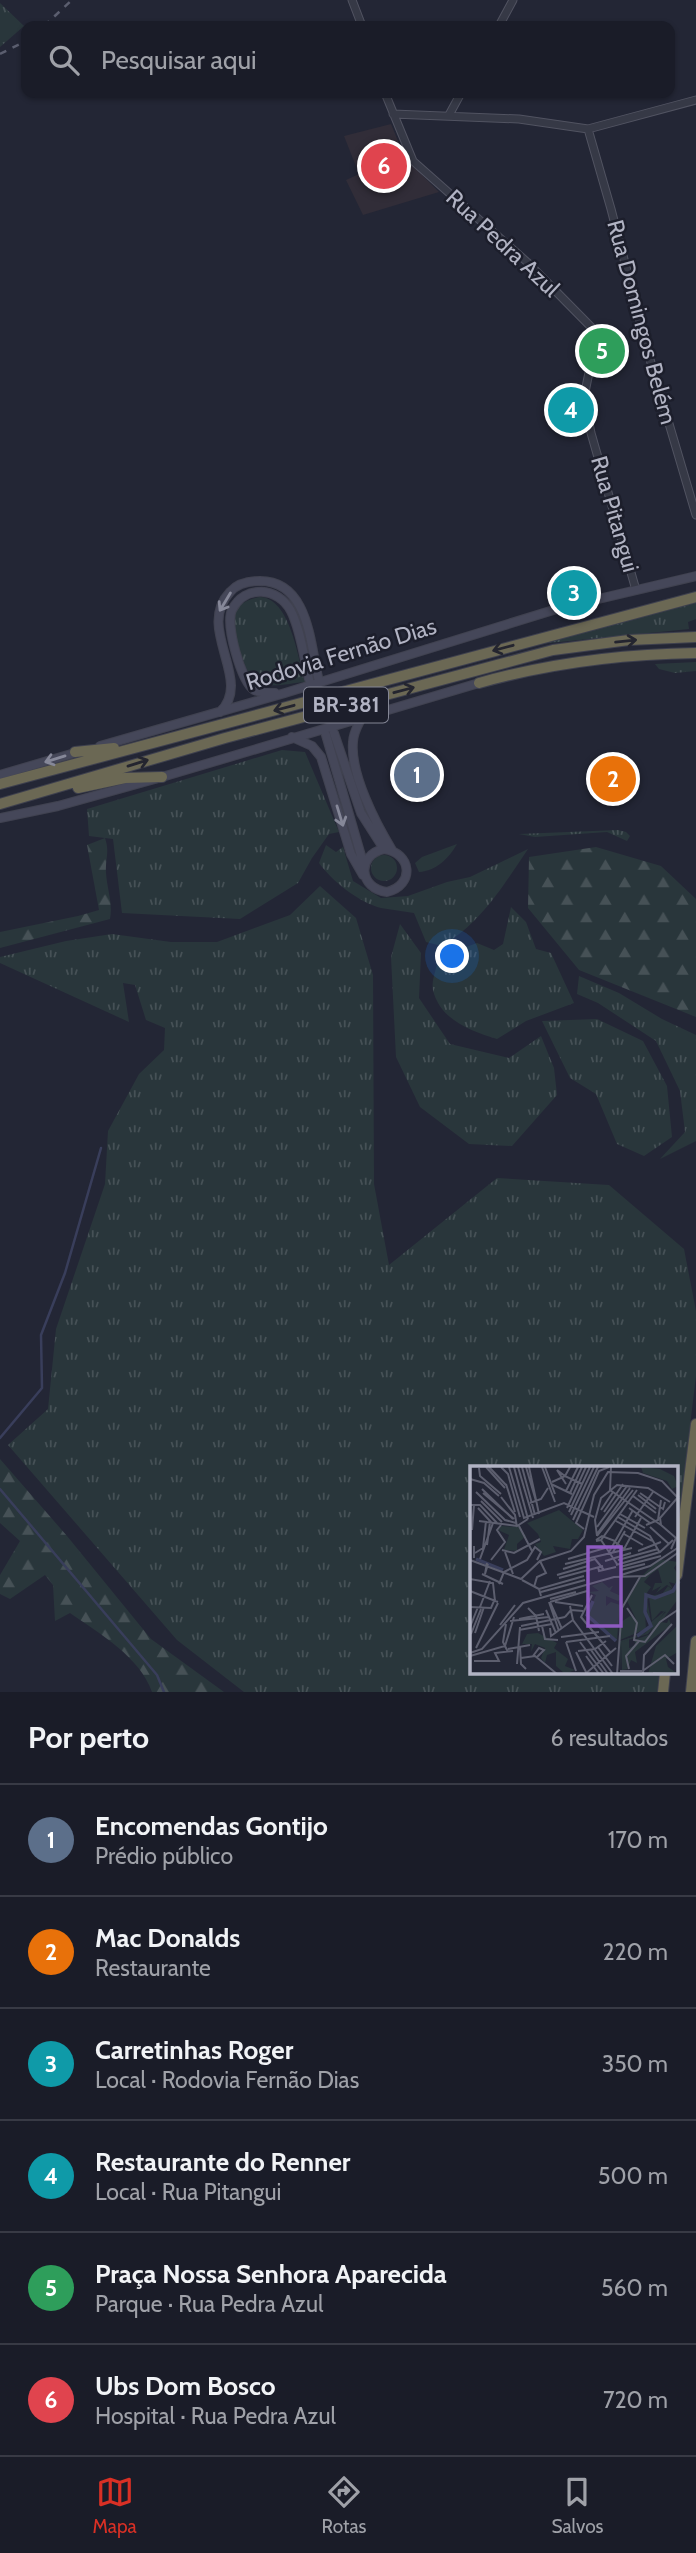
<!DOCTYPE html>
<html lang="pt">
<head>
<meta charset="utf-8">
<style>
	:root { --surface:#1a1c28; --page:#232530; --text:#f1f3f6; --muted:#9fa1a8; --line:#383a45; --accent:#d93025 }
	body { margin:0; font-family:Cabin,sans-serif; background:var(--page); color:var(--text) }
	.you { position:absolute; left:453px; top:957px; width:24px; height:24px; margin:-18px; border:5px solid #fff; border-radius:50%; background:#1a73e8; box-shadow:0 0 0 10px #1a73e833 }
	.badge { display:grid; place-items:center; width:46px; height:46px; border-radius:50%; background:var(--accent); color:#fff; font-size:23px; font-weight:700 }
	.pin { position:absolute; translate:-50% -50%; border:4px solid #fff; box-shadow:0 2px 7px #0006 }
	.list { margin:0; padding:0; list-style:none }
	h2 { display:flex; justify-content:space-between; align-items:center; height:91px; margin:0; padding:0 28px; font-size:30px }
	h2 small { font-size:23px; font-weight:400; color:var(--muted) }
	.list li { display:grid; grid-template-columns:46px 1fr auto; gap:21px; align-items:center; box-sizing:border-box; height:112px; padding:0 28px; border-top:2px solid var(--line) }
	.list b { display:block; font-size:26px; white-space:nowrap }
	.list p { margin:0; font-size:23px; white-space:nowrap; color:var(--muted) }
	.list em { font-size:23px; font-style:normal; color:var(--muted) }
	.icon { flex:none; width:38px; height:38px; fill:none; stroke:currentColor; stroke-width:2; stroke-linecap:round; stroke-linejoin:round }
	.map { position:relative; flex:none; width:696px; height:1692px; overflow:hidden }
	.search { position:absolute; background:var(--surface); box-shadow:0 2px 5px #0004; left:21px; right:21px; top:21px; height:77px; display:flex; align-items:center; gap:18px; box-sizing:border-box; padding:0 24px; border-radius:14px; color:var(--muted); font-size:26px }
	.sheet { height:763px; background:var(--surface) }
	nav { display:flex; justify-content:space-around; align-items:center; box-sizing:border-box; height:98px; border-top:2px solid var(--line); background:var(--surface); font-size:19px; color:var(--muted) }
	nav a { display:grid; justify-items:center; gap:4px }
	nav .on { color:var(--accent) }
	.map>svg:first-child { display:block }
	.medical { fill:#312d38 }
	.grass { fill:url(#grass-tufts) }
	.forest { fill:url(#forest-firs) }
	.park { fill:#29363b }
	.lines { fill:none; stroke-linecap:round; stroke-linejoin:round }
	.stream { stroke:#393e5b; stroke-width:2.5 }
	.secondary-tunnel { stroke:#383b4a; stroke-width:8; stroke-dasharray:8 4; stroke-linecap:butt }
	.tertiary-casing { stroke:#515361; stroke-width:9 }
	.secondary-casing { stroke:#404250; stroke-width:10 }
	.motorway-casing { stroke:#3e404e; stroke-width:12 }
	.tertiary { stroke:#363946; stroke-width:7 }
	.secondary { stroke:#454759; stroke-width:8 }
	.motorway { stroke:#6b6854; stroke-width:10 }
	.rail { stroke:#5b5e6f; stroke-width:2.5; stroke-dasharray:7 7; stroke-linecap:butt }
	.oneway { stroke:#868899 }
	.oneway2 { stroke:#24252f }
	.labels { text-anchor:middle; stroke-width:5; stroke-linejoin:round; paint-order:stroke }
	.shield { fill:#1c1e2b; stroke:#848695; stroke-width:2 }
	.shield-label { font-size:21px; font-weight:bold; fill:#b1b3c3 }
	.street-label { font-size:23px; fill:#b1b3c3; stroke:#1c1e2b }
	.inset-river { fill:none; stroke:#393e5b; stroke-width:3.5 }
	.inset-road { fill:none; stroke:#5c5e6e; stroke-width:2 }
	.view { fill:#8e5bc0; fill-opacity:0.15; stroke:#8e5bc0; stroke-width:3.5 }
	.inset-edge { fill:none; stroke:#b1b3c3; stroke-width:3.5 }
</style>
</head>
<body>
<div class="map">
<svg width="696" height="1692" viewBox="0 0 696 1692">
	<defs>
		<pattern id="grass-tufts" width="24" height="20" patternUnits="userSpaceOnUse" patternTransform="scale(1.75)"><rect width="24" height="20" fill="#29363b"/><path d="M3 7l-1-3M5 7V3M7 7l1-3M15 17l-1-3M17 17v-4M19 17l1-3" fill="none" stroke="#465156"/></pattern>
		<pattern id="forest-firs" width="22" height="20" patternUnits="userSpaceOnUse" patternTransform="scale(1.75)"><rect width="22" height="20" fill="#29363b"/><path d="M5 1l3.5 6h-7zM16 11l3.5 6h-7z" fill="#465156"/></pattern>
	</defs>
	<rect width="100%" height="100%" fill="#232635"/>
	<!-- medical -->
	<path class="medical" d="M391,124L405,158L439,192L363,215L346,180L359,174L344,136Z"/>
	<!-- grass -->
	<path class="grass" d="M0,3L24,26L0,47Z
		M260,597C290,598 298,658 305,682C291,683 268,689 256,682C245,675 231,628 235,615C238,603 249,599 260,597Z
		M696,603V619L688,622L689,629L539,644Z
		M696,662V671L675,673L659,669L655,664Z
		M282,750L305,752L339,832L329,834L312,858L298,883L240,919L122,913L113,839L89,836L87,809Z
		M618,830L626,832L630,836L627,841L607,832L535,837L519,834Z
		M457,844C449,858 436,871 419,872L415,863L422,857Z
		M326,845L336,852L343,847L353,881L381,898L408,896L447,882L470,877L528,849C503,886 481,923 442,946L426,942L414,913C403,911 392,910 381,908C358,902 332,881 319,863Z
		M371 868a13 13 0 1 1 26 0a13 13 0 1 1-26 0Z
		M320,886L356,918L373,975L374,1184L389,1265L497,1178L609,1185L684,1249L696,1311V1376L677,1532V1468H472V1673H659L657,1692H244L177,1640L8,1445L48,1409L56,1329L105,1184L108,1131L139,1074L164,1050L165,1028L146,1020L135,985L123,983L129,1022L0,963V957L66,941L112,934L171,942H217L290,915Z
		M511,907L526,922L536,949L551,953L574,1003L526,1021L497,1039C471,1031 440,1020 433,990C431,981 437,967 439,957L477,943L494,950L503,944Z
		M400,924L421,953L419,998L450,1044L509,1058L541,1036L554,1068L557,1095L512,1146L469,1144L420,1107L396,1057L391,957Z
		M579,976L619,993L662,1019L696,1035V1141L660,1159L685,1132L680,1091L656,1041L598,1003L577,994Z
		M597,1019L643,1041L667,1086L672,1137L644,1156L617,1144L596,1094L570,1078L542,1021Z"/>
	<!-- forest -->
	<path class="forest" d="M105,838C110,853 105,858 106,873C107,889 113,903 110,919L0,948V932L78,916L99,910L87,845Z
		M596,847L661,866L696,899V1017L579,970L528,908L529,857Z
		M0,1459L67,1536L151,1639L224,1692H152C140,1657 100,1634 70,1613L55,1621L53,1585L45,1575L10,1599L0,1594V1575L20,1541L0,1523Z"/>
	<!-- park -->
	<path class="park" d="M599,340L619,362L589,380Z"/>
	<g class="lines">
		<!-- stream -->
		<path class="stream" d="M0,1438L42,1388L41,1335L65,1273L101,1148
			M0,1489L157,1675L164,1692"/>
		<!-- secondary-tunnel -->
		<path class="secondary-tunnel" d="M309,679L325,733
			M318,679L334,733"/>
		<!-- tertiary casing -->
		<g class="tertiary-casing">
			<path id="tertiary" d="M352,0L362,26
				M499,26L513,0
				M385,93L413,161L527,262L597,333L584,397L591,433L636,590
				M393,114L519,119L588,129L696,100
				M449,115L461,93
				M588,129L611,209L649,356L696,515"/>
		</g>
		<!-- secondary casing -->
		<g class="secondary-casing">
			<path id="secondary" d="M275,693C268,693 261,693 254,690C241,681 225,624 232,610C245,584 278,587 291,611C301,631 304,658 309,679
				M220,712C254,680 195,629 230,592C237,584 249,581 260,581C308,581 310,642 318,677
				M362,717C358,725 353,733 353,742C350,774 376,824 392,850
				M334,733L361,813L384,849C412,853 415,885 387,892C359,889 356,855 384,849
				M326,735L364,866
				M292,737L312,746L321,757L351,854L363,875
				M100,746L285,693L560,608L696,576
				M0,775L78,752
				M0,818L58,806L162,777L479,683"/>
		</g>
		<!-- motorway casing -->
		<g class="motorway-casing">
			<path id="motorway" d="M479,683C550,663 623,654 696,653
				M75,752L114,748
				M0,784L696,597
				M78,788L125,778L162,777
				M0,804L225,738L553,650L629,640L696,637
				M677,1575L696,1424
				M663,1692L665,1673
				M691,1692L696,1641"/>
		</g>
		<!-- tertiary -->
		<use href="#tertiary" class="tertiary"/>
		<!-- secondary -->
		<use href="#secondary" class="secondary"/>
		<!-- motorway -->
		<use href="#motorway" class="motorway"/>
		<!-- rail -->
		<path class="rail" d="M44,26L72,0
			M0,54L26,41"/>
	</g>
	<!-- one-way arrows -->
	<defs><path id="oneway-shaft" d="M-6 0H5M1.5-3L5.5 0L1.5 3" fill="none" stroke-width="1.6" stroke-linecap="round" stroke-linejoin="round" transform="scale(1.75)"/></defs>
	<g class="oneway">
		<use href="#oneway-shaft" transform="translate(225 602) rotate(121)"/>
		<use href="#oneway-shaft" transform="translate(55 759) rotate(163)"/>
		<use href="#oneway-shaft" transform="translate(340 816) rotate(73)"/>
	</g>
	<g class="oneway2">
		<use href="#oneway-shaft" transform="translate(626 641) rotate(-6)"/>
		<use href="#oneway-shaft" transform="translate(503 648) rotate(165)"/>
		<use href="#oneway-shaft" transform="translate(404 690) rotate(-15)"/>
		<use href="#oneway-shaft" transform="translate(284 708) rotate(165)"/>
		<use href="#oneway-shaft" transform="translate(138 763) rotate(-17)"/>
	</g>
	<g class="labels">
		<!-- shield labels -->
		<rect class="shield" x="304" y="687.5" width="84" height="35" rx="5"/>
		<g class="shield-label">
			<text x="346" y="712">BR-381</text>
		</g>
		<!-- street labels -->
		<g class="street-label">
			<text transform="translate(503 243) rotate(43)" y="8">Rua Pedra Azul</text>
			<text transform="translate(642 322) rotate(75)" y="8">Rua Domingos Belém</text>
			<text transform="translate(615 514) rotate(74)" y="8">Rua Pitangui</text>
			<text transform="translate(341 654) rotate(-17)" y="8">Rodovia Fernão Dias</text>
		</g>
	</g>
	<!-- overview -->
	<g transform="translate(470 1466)">
		<rect width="208" height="208" fill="#232635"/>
		<path d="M189,93L208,96L204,102L209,110L206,118L199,116L203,123L197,119L186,127L191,120L182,125L185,117H192L188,103L180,109L174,116L181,121L174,131L176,163L150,174L151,156L160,150L166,153L157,135L171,111ZM132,116L139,122L142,120H148H143L140,125L153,131L148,135L136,130V140L141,136L150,139L147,174L118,148L126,129L118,126L129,125L122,120ZM207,126L208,133L191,156L197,157L199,152L201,159L165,186L167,197L161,194L158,202L155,199L158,203L152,204L151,176L159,172V182L166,179L164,174L181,168L183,158L196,146L191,145L182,155L179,131Z" fill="#29363b"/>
		<path d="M171,1L190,3L204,10L208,20L202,23L197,15L173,7ZM89,44L113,64L108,73H102L100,83L83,80L86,86L74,90L65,78L71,76L68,68L57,57ZM31,60L49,61L56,70L47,78V85L34,84L39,69L28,64ZM208,111L206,127L177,133L181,156L196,144L178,168L151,176L150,208V175L175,167L179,160L175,130L192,128L198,120L203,124ZM208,159V186L196,193L198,201L208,208H178L186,180ZM68,167L87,177L84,182L98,193L95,200L105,204L95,208L86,200V186L77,189L75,197L71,192L75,182L65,178L61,186L62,178H52L57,168Z" fill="#29363b"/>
		<path class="inset-river" d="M6,93L33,104M123,135L117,149L146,175M167,170L181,160L175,146L176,129L185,132L203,125L209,115"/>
		<path class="inset-road" d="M16,1L35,22M19,1L36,19M31,1L38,8L50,51M39,1L54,52L94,37L124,51M44,1L58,53M48,1L63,52M52,1L65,49M56,1L66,35M59,1L69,48M72,1L85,36M75,1L85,28M141,1L140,24L191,59M9,2L10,10L31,28M0,13L14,17L29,30M82,16L95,10L112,18M36,18L45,46M81,18L102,28M96,18L87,4L95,10L100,1M12,23L43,53M96,25L108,1M6,26L35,54L46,57M13,27L44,53M100,27L112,1M170,27L193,43L195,36M168,29L186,43M163,30L186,47M31,31L45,49L47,61M11,35L32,56M60,37L71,33L78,22M0,39H10L27,57M97,42L116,1M159,42L180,57M131,44L143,26M99,46L120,1M134,46L153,18M150,48L175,62M101,49L124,1M148,51L180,70L190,87M165,51L183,26M103,54L128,1M9,55L47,60L58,53M20,55L8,42L21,56M146,55L182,75M176,59L188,54L191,34M191,59L206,72L201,83M191,59L190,52L209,30M49,60L62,85M127,61L157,20M180,61L199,78M114,63L106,57L129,5L139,1M2,64L4,39M127,68L160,22M154,68L173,79M127,70L125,54L131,32L147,19L178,22L200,36M127,70L163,24M126,74L132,70L145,75M131,74L147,98M126,75L131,74L167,24M145,76L154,83L171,52M17,79L20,56M32,84L44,87L70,73M168,85L191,76M35,86L43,108M139,86L163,44M143,86L155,65M5,87L13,82L16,55M4,92V80V92M10,93L23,57M98,93L135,82M0,94L51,113L70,95L101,85L114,71L124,29L138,6L168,7L192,15L209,33M21,94L35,76L27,64L31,59M148,94L188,83M135,95L161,87M17,97L15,108L18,98M95,98L162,82M146,99L190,86L203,74M128,101L129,105L146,101M150,101L191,90M93,103L125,93L134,104M151,104L175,98M12,108L33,118M87,109L118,100M151,109L180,100L209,81M89,112L133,100M0,113L23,117L25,135M52,114L69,123L71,130M29,118L34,106L57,94L65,81L71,86L67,94M64,121L67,111L76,107L70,95M69,123L114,110M0,125L28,136M71,126L115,114M122,129L111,151L140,186M80,133L106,126M79,136L89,165M80,136L117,125M80,136L92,163M85,136L113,140M100,140L103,154L143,208M0,141L21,142L24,135M10,141L20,115M58,142L66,150L69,165M157,142L167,157L164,174L175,176L190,156L209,143M76,144L86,167M95,151L101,144L113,145M49,153L74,148M40,155L79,151M36,158L33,176L38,186M30,159L45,139M51,160L95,151M72,160L75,173L88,174M0,161L8,141M80,162L81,170L103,154M49,164L82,158M5,167L14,141M1,168L11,143M91,171L129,166M96,176L140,170M96,176L106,205M110,176L134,208M50,180L51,198L56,203M128,181L142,200M6,182L28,137M38,183L60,179M121,184L138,208M108,185L125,183L136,175M106,186L116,206M0,187L12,183L53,137L144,111L175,110L209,86M0,190L35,180L44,151M63,190L69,182L74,184L67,191M116,190L129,208M51,192L65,190L87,208M4,195H29L25,187L43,185M47,198L50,161M159,203L156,190L169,175M174,204L195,189L204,198M150,205H172M183,207L204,208M115,208L146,182M147,208L152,142L170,111M173,208L174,189L202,158"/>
		<path class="view" d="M118,81H151V160H118Z"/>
		<rect width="208" height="208" class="inset-edge"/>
	</g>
</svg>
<div class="you"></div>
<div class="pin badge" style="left:417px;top:775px;background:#5c6f8a">1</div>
<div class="pin badge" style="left:613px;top:779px;background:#e8710a">2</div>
<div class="pin badge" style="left:574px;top:593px;background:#0f9aa8">3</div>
<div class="pin badge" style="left:571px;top:410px;background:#0f9aa8">4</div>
<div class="pin badge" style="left:602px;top:351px;background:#2e9e5b">5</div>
<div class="pin badge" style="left:384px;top:166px;background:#e0444e">6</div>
<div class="search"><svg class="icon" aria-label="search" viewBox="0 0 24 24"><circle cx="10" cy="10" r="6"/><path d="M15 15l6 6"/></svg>Pesquisar aqui</div>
</div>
<section class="sheet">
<h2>Por perto<small>6 resultados</small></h2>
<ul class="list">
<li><span class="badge" style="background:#5c6f8a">1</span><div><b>Encomendas Gontijo</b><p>Prédio público</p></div><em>170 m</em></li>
<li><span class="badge" style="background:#e8710a">2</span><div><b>Mac Donalds</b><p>Restaurante</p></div><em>220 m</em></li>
<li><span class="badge" style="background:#0f9aa8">3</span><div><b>Carretinhas Roger</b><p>Local · Rodovia Fernão Dias</p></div><em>350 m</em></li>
<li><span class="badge" style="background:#0f9aa8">4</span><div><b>Restaurante do Renner</b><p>Local · Rua Pitangui</p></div><em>500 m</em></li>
<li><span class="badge" style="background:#2e9e5b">5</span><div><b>Praça Nossa Senhora Aparecida</b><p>Parque · Rua Pedra Azul</p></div><em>560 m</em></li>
<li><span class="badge" style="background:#e0444e">6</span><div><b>Ubs Dom Bosco</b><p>Hospital · Rua Pedra Azul</p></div><em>720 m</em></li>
</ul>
</section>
<nav>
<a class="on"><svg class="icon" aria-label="map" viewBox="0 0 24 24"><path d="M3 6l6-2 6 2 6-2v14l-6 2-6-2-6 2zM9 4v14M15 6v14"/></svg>Mapa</a>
<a><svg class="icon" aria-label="directions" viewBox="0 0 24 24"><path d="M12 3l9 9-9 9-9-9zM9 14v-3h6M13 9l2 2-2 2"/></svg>Rotas</a>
<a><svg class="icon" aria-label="saved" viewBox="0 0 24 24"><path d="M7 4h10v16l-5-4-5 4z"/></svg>Salvos</a>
</nav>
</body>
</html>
